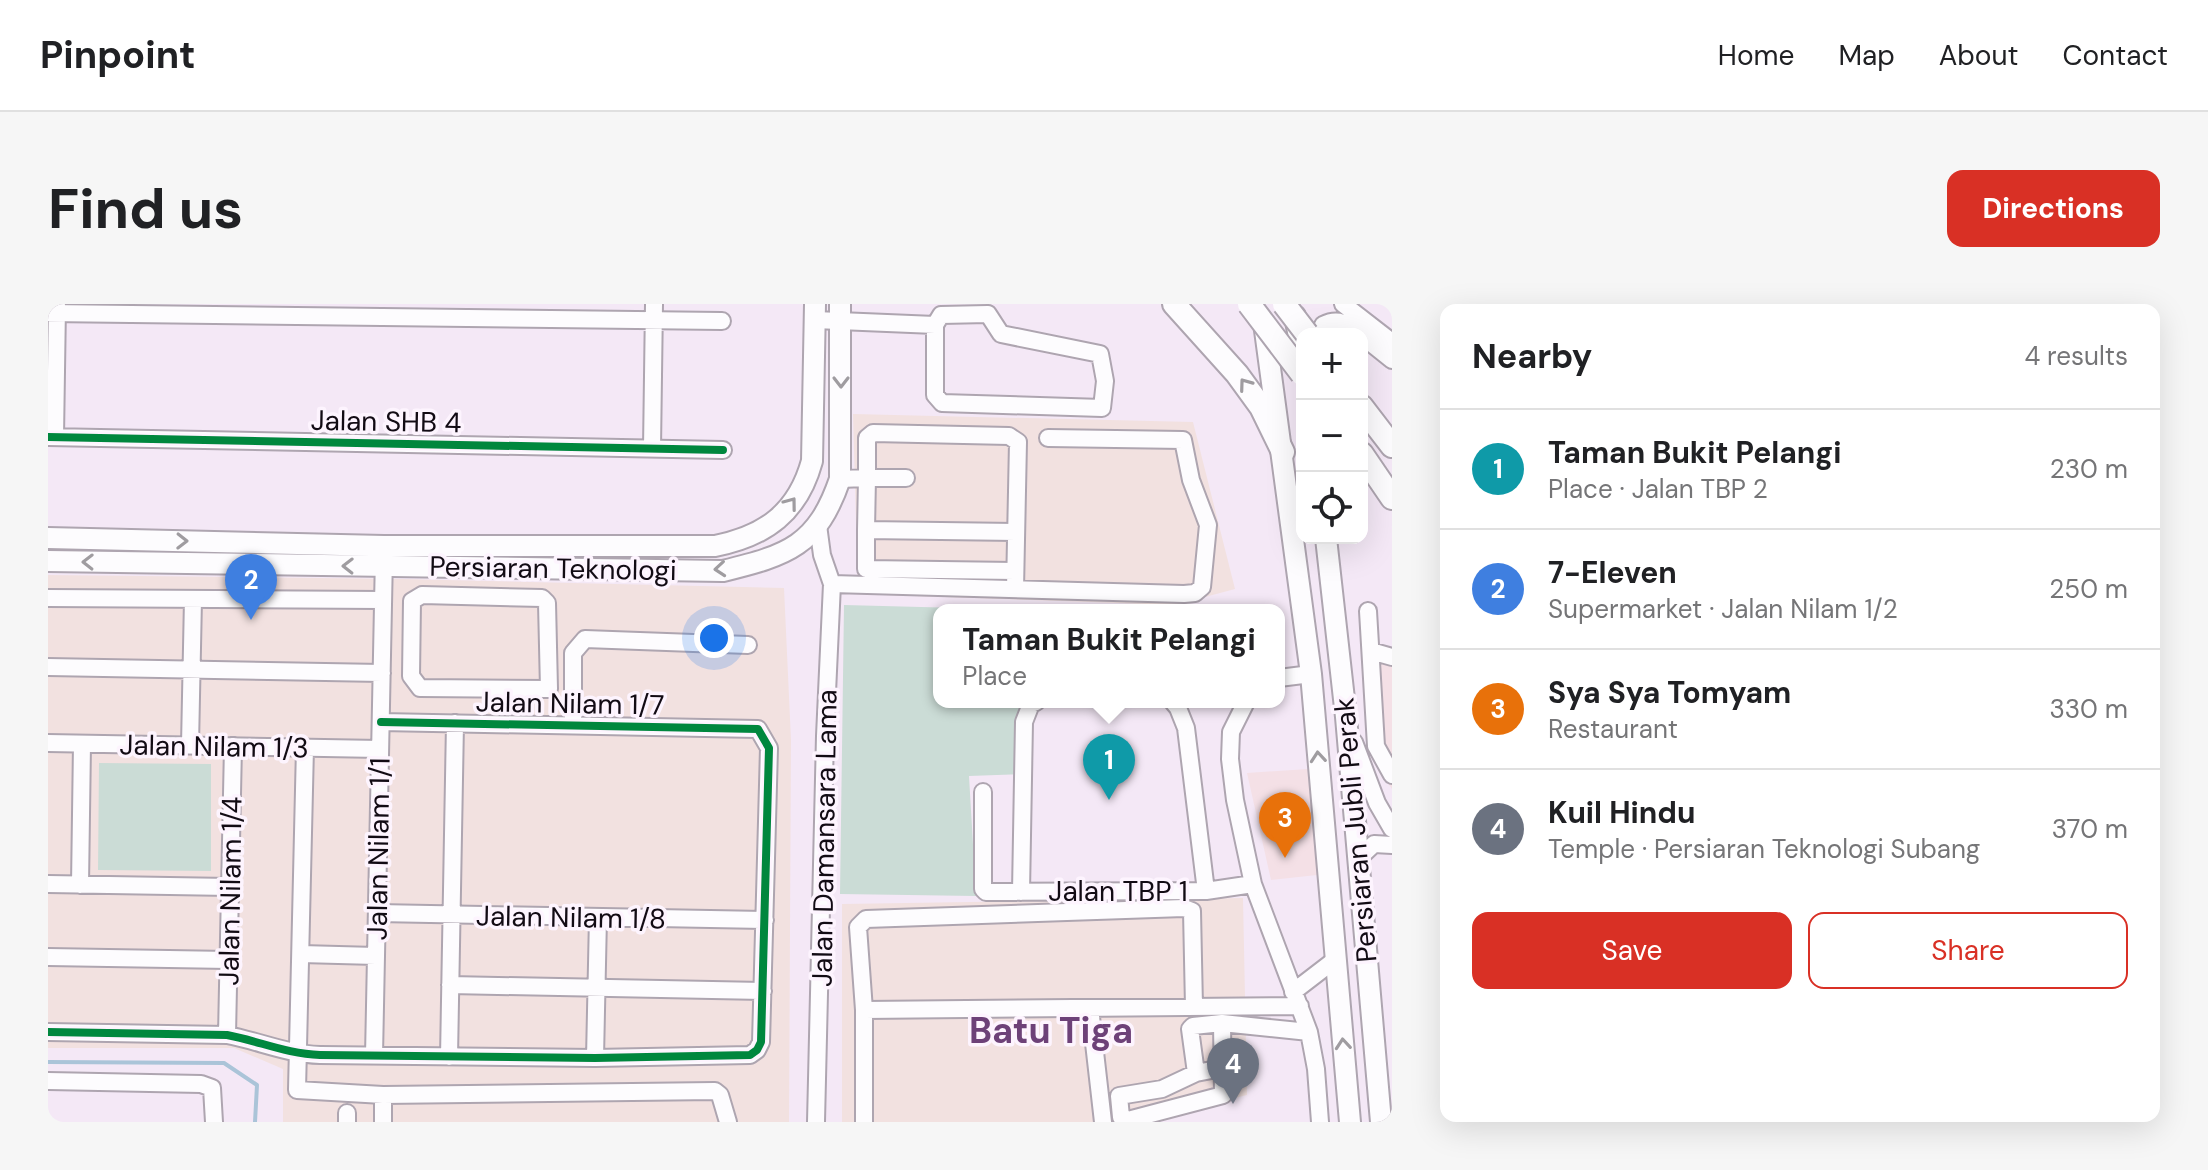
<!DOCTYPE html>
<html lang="en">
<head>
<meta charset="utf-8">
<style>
	:root { --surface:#fff; --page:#f6f6f6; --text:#202124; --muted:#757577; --line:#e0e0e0; --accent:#d93025 }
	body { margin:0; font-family:"DM Sans",sans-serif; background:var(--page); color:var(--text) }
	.controls { position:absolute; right:24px; top:24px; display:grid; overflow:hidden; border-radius:16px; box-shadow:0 8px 32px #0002 }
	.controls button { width:72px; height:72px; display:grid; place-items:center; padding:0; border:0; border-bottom:2px solid var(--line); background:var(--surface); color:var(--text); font:40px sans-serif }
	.you { position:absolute; left:666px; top:334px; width:28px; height:28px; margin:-20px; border:6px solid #fff; border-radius:50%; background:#1a73e8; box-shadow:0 0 0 12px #1a73e833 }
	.badge { display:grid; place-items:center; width:52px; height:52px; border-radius:50%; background:var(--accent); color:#fff; font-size:26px; font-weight:700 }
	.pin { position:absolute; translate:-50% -66px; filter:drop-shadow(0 2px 4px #0008) }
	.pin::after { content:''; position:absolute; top:42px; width:28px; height:24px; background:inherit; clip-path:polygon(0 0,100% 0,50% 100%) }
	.popup { position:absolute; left:885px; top:300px; width:352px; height:104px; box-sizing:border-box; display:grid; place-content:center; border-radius:16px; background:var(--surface); filter:drop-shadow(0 2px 6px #0005); font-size:26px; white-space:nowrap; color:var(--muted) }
	.popup b { font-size:30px; color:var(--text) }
	.popup::after { content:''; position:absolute; left:50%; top:100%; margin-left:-16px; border:16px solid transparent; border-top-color:var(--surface) }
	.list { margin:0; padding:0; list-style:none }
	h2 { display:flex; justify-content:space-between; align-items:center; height:104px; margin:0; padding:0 32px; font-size:34px }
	h2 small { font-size:26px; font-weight:400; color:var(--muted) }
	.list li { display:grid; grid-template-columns:52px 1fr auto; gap:24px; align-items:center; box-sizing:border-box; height:120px; padding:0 32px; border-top:2px solid var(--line) }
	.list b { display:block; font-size:30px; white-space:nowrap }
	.list p { margin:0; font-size:26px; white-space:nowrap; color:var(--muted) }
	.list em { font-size:26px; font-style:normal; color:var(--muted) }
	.actions { display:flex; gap:16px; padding:24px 32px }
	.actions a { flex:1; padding:18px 0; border:2px solid var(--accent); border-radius:16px; text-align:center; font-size:28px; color:var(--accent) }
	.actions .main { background:var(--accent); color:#fff }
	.icon { flex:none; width:44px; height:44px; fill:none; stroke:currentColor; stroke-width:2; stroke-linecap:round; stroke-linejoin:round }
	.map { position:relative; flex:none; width:1344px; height:818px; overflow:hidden; border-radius:16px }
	header { display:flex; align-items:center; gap:48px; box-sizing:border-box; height:112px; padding:0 40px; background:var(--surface); border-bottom:2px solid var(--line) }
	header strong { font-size:38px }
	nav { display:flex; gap:44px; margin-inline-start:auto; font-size:28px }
	.intro { display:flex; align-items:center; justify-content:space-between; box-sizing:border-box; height:192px; padding:0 48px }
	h1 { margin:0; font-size:56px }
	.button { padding:20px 36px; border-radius:16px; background:var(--accent); color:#fff; font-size:28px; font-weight:700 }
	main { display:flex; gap:48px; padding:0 48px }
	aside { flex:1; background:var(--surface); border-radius:16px; box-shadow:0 8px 32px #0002 }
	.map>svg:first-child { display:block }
	.commercial { fill:#f4e0e6 }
	.industrial { fill:#f2e1e0 }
	.green { fill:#cbdcd6 }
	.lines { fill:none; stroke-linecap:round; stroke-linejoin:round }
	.stream { stroke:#aac4d8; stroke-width:4 }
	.minor-casing { stroke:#aea5b0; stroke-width:20 }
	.major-casing { stroke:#aea5b0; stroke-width:24 }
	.highway-casing { stroke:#aea5b0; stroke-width:26 }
	.minor { stroke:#fdfcfe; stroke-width:16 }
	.major { stroke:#fdfcfe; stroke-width:20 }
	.highway { stroke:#fdfcfe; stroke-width:22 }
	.highway-bridge-casing { stroke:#aea5b0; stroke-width:26; stroke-linecap:butt }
	.highway-bridge { stroke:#fdfcfe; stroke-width:22 }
	.cycleway-casing { stroke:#fdf4fe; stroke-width:13 }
	.cycleway { stroke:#00873e; stroke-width:8 }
	.oneway { stroke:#9f9ca0 }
	.labels { text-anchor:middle; stroke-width:7; stroke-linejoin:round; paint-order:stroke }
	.street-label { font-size:28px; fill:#120b14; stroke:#fdf4fe }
	.district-label { font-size:36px; font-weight:bold; fill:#6d4178; stroke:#fdf4fe }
</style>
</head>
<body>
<header>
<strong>Pinpoint</strong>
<nav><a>Home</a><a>Map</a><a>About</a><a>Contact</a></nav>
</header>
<div class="intro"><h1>Find us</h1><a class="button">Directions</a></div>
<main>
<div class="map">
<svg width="1344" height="818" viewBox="0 0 1344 818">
	<rect width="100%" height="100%" fill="#f4e8f6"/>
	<!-- commercial -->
	<path class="commercial" d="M1326,351L1344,356V485L1330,465Z
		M1260,465L1269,571L1223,576L1199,469Z"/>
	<!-- industrial -->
	<path class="industrial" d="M805,110L1145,118L1187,285L1127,301L810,290Z
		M0,271L355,275L736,284L743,436L741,818H235V765L186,744H0Z
		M1195,594L1199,791L1121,810L1108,818H794V600Z"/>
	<!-- green -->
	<path class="green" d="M796,301L990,306H891V398H979L969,411L975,470L921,472L928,592L792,590Z
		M51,459L163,460V567L50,566Z"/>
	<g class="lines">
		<!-- stream -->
		<path class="stream" d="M0,758L176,759L209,781L207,818"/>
		<!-- minor casing -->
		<g class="minor-casing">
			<path id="minor" d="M1295,0L1344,38
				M0,9L674,17
				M940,10L953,30L1052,50L1057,77L1054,104L894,99L887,91V21L893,11Z
				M767,16L887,21
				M1272,30L1275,21C1291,13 1299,20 1312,30
				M1314,32L1344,56
				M0,133L675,146
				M7,133L9,2
				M604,144L606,0
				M858,174H819L818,226L968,228
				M792,175L819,174V134L825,129L961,132L970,138L967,285
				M818,226V265L967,267
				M784,280L1136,290L1147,289L1154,283L1160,221L1143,176L1135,136L1000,134
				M374,291L494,294L499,299L501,385L372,384L363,372L364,297Z
				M0,294L335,296
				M1320,307L1328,442L1344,471
				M1323,347L1344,353
				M0,363L334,369
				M1231,374L1263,370
				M1125,398L1130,404L1138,424L1158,587
				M1198,398L1183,428L1182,455L1187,496L1205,580L1261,728L1268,765L1272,818
				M525,421V349L537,335L700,341
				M1306,438L1329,499L1344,525
				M0,439L332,445
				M142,441L145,295
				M257,443L249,786L335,791
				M935,488V585L938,588L1158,587L1205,580
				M1310,555L1326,540L1344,541
				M0,580L182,583
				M32,581L34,440
				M973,588L976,418L983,400L988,398
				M329,609L717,616
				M253,650L328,652
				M0,653L181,656
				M402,681L715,687
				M1245,688L1288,655
				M1042,704L1055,818
				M816,706L1252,702
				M0,728L179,731C211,737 239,750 272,751L547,754L702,751L709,746L713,738L721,444L710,425L333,418
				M179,731L185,442
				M326,752L336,251
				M401,753L407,419
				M547,754L550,613
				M1174,764L1148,769L1114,785L1071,792L1073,813L1080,816L1175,791L1174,719L1261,728
				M1148,769L1142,725L1145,722L1174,719
				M0,777L153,780L164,784L166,818
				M299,809V818
				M335,818V791L667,787L672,791L680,818
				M768,818L777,432L784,280L774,251L770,221
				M816,818V706L810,623L818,615L1136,604L1144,607L1146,703"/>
		</g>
		<!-- major casing -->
		<g class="major-casing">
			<path id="major" d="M1247,12L1254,49
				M1216,19L1263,370L1302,818
				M0,234L336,242H667C718,232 750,208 764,157L767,0
				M1278,234L1298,413L1333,818
				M0,257L675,267C740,251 769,242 792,175V0"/>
		</g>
		<!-- highway casing -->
		<g class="highway-casing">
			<path id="highway" d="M1126,0L1189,70L1213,103L1235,148
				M1314,103L1344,142
				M1314,150L1344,194"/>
		</g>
		<!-- minor -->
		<use href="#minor" class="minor"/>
		<!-- major -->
		<use href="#major" class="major"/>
		<!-- highway -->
		<use href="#highway" class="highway"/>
		<!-- highway-bridge casing -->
		<g class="highway-bridge-casing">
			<path id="highway-bridge" d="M1201,0L1254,70
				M1236,0L1259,30"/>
		</g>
		<!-- highway-bridge -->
		<use href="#highway-bridge" class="highway-bridge"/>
		<!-- cycleway casing -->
		<g class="cycleway-casing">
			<path id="cycleway" d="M0,133L675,146
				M0,728L179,731C211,737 239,750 272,751L547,754L702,751L709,746L713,738L721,444L710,425L333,418"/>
		</g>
		<!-- cycleway -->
		<use href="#cycleway" class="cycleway"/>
	</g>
	<!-- one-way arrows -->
	<defs><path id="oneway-chevron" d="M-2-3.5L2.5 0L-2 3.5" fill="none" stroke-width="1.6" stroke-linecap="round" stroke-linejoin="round" transform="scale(2)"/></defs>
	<g class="oneway">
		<use href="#oneway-chevron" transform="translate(793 78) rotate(90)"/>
		<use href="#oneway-chevron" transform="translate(1197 80) rotate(-126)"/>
		<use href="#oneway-chevron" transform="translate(743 199) rotate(-53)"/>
		<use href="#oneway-chevron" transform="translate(134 237) rotate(1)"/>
		<use href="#oneway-chevron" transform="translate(40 258) rotate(-179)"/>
		<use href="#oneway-chevron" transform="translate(300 262) rotate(-179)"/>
		<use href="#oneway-chevron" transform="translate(672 265) rotate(175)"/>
		<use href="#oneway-chevron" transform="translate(1270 453) rotate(-95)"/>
		<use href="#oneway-chevron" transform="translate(1295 740) rotate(-95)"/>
	</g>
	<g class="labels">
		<!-- street labels -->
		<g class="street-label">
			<text transform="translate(338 117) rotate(1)" y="10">Jalan SHB 4</text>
			<text transform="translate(505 264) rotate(1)" y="10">Persiaran Teknologi</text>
			<text transform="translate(522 399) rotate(1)" y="10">Jalan Nilam 1/7</text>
			<text transform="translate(166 442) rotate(1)" y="10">Jalan Nilam 1/3</text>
			<text transform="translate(1307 526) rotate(-95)" y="10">Persiaran Jubli Perak</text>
			<text transform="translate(776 534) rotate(-89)" y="10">Jalan Damansara Lama</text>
			<text transform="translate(330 545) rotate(-89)" y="10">Jalan Nilam 1/1</text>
			<text transform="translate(182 587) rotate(-89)" y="10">Jalan Nilam 1/4</text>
			<text x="1070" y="597">Jalan TBP 1</text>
			<text transform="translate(523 613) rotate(1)" y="10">Jalan Nilam 1/8</text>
		</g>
		<!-- district labels -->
		<g class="district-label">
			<text x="1003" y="739">Batu Tiga</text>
		</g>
	</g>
</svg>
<div class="controls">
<button>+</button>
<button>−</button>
<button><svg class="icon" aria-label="locate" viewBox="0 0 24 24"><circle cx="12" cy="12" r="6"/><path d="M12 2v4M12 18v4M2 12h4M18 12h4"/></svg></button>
</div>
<div class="you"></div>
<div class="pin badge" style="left:1061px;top:496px;background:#0f9aa8">1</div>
<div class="popup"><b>Taman Bukit Pelangi</b>Place</div>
<div class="pin badge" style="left:203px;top:316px;background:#3f7fe0">2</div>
<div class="pin badge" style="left:1237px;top:554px;background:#e8710a">3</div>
<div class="pin badge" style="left:1185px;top:800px;background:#6b7280">4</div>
</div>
<aside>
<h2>Nearby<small>4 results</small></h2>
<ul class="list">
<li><span class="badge" style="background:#0f9aa8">1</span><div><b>Taman Bukit Pelangi</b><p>Place · Jalan TBP 2</p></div><em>230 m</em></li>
<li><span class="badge" style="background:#3f7fe0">2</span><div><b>7-Eleven</b><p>Supermarket · Jalan Nilam 1/2</p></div><em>250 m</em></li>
<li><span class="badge" style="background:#e8710a">3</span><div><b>Sya Sya Tomyam</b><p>Restaurant</p></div><em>330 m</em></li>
<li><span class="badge" style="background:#6b7280">4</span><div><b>Kuil Hindu</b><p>Temple · Persiaran Teknologi Subang</p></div><em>370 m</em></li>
</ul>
<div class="actions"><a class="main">Save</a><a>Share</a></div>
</aside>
</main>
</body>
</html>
